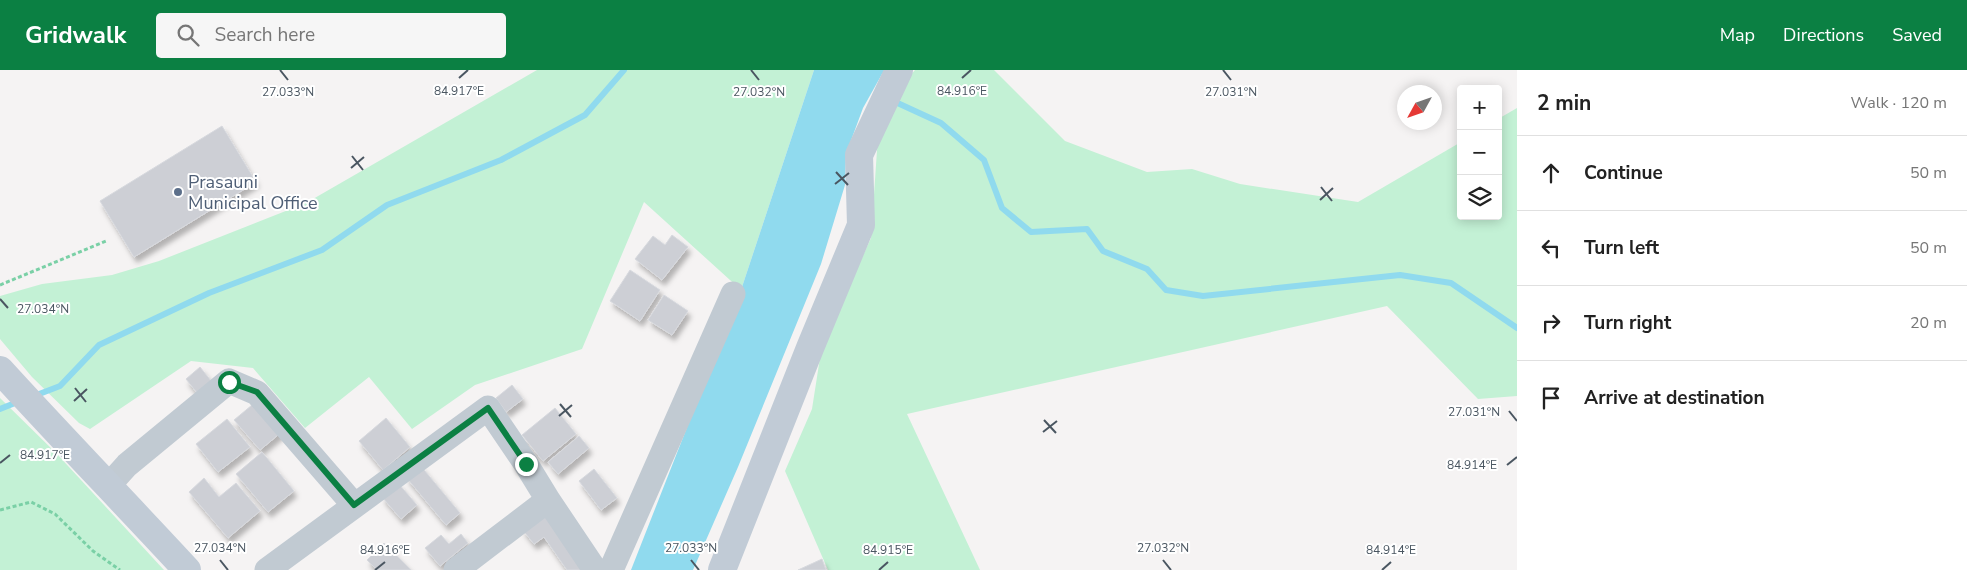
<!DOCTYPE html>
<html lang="en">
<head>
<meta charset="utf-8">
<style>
	:root { --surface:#fff; --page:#f6f6f6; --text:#222; --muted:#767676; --line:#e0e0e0; --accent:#0b8043 }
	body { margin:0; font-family:"Nunito Sans",sans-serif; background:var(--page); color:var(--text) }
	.controls { position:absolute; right:15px; top:15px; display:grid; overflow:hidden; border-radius:5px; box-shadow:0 2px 12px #0003 }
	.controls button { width:45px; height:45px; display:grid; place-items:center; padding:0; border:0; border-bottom:1px solid var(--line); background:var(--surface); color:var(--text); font:25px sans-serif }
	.compass { position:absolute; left:1397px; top:15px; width:45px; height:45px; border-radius:50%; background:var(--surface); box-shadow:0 2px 12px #0003; rotate:230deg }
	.stop { position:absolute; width:15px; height:15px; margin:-11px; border:4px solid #0b8043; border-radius:50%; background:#fff }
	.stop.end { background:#0b8043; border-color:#fff; box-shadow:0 1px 5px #0008 }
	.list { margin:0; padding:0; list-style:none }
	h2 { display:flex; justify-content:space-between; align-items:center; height:65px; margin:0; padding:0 20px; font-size:21px }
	h2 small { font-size:16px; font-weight:400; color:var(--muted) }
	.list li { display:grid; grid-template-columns:32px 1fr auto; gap:15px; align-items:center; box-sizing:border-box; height:75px; padding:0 20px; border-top:1px solid var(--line) }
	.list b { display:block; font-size:19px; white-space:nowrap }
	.list em { font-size:16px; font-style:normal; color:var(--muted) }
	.icon { flex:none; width:28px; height:28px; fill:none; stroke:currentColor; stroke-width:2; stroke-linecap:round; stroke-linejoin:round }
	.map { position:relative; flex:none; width:1517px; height:500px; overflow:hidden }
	header { display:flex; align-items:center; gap:30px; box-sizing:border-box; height:70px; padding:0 25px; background:var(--accent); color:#fff }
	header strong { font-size:24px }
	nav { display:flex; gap:28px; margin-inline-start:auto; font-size:18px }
	.search { width:350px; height:45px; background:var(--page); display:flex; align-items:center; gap:12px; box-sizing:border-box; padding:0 18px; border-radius:5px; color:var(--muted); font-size:19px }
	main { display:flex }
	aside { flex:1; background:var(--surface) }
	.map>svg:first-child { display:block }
	.green { fill:#c3f1d5 }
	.water { fill:#90daee }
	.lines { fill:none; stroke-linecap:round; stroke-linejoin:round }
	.stream { stroke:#90daee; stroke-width:6 }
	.building { fill:#cdcfd5; stroke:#d7d9de; filter:url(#shadow) }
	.path { stroke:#7ad0a6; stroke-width:3; stroke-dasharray:4 2.5; stroke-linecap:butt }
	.minor { stroke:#c1cad2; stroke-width:25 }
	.secondary { stroke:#c1cbd6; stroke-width:28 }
	.route { stroke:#0b8043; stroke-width:6 }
	.ticks { fill:none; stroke:#4a5661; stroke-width:2 }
	.service-dot { fill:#5c6f8a; stroke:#fff; stroke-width:2 }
	.labels { text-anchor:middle; stroke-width:4; stroke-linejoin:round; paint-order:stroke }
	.service-label { font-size:18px; fill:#4e5e75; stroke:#fff; text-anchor:start }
	.ticks-label { font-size:12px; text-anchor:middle; fill:#4a5661; stroke:#fff; stroke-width:4; stroke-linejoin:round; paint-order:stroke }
</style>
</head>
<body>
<header>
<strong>Gridwalk</strong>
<div class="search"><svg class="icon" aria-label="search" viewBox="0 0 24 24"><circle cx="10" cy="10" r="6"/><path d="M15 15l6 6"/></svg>Search here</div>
<nav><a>Map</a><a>Directions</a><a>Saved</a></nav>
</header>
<main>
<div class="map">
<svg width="1517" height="500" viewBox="0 0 1517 500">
	<defs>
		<filter id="shadow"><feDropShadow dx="3" dy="5.5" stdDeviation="2.5" flood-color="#0004"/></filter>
	</defs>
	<rect width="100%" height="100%" fill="#f5f3f3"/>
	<!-- green -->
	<path class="green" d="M537,0H814L741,220L644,132L582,279L475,315L412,359L369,307L305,358L253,298L191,291L90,359L79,353L32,307L0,269V226L42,214L112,205L159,191L306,133Z
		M915,0H994L1065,71L1147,102L1192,99L1240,114L1358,132L1461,72V146H1498V49L1517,38V326L1478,329L1387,236L907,344L980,500H828L785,401L812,339L822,275L871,168L878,66L898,20Z
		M0,328L57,384L164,500H0Z"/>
	<!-- water -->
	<path class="water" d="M814,0H886L882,4L863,38L846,84L845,115L821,194L738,397L693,500H631L741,220Z"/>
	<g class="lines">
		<!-- stream -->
		<path class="stream" d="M891,30L941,53L984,90L1002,138L1031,162L1087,159L1103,181L1147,199L1166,220L1203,226L1400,205L1451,213L1517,258
			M34,326L60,316L99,275L209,223L322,180L387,135L501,90L585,45L624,0
			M0,339L20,331"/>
	</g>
	<!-- building -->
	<path class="building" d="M222,56L256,112L134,187L100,131Z
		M672,165L688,177L662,210L635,189L653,166L665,175Z
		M630,200L660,220L640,251L610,231Z
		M664,225L688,241L672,265L648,250Z
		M200,297L212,312L198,324L186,309Z
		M512,315L523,329L506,342L496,328Z
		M258,330L284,360L260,380L234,350Z
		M555,338L576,364L543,391L522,365Z
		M386,348L410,377L383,400L359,371Z
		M227,349L250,377L218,402L196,374Z
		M579,366L589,378L558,404L548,392Z
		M262,382L294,421L268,442L236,404Z
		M420,395L460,443L446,455L406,407Z
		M594,399L617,428L601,440L579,411Z
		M204,408L219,427L236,413L260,441L228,468L189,422Z
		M398,413L417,435L401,449L382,427Z
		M548,441L583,500H567L544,467L534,474L522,459Z
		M461,464L468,473L440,496L425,478L441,465L449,474Z
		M384,473L411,500H377L367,490Z
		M822,489L826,500H798Z"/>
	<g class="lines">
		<!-- path -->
		<path class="path" d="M0,215L106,171
			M0,440L31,432L55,444L93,481L120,500"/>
		<!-- minor -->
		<path class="minor" d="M109,415L127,395L229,311L257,323L354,435
			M548,430L595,500
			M267,500L488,338L526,394L548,430L456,500
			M611,500L733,224"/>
		<!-- secondary -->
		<path class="secondary" d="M0,300C61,367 125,433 187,500
			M722,500L810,278L861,155L859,85L899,0"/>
	</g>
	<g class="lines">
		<!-- route -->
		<path class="route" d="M229,312L257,322L354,435L488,338L526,394"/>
	</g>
	<!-- ticks -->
	<path class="ticks" d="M280,0L288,10M751,0L759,10M1223,0L1231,10M459,8L468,0M962,8L971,0M352,86L363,100M351,98L364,87M836,102L848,115M835,114L849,103M1321,117L1332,131M1320,130L1333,118M0,229L8,238M75,318L86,332M74,331L87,319M560,334L571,347M1509,341L1517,351M559,346L572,335M1044,350L1056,363M1043,362L1057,351M0,393L10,385M1507,395L1517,387M220,490L228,500M691,490L699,500M1163,490L1171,500M375,500L385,492M879,500L888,492M1382,500L1391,492"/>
	<!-- markers -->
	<circle class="service-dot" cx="178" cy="122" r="5"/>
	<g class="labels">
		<!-- service labels -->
		<g class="service-label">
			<text x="188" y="118">Prasauni<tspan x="188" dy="21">Municipal Office</tspan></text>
		</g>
	</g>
	<g class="ticks-label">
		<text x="459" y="25">84.917°E</text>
		<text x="962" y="25">84.916°E</text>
		<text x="288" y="26">27.033°N</text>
		<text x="759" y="26">27.032°N</text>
		<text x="1231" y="26">27.031°N</text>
		<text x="43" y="243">27.034°N</text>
		<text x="1474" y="346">27.031°N</text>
		<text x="45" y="389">84.917°E</text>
		<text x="1472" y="399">84.914°E</text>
		<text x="220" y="482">27.034°N</text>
		<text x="691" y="482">27.033°N</text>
		<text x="1163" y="482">27.032°N</text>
		<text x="385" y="484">84.916°E</text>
		<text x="888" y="484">84.915°E</text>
		<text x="1391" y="484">84.914°E</text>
	</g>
</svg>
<div class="controls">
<button>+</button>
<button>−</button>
<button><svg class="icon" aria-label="layers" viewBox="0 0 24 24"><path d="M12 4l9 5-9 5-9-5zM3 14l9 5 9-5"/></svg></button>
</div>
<svg class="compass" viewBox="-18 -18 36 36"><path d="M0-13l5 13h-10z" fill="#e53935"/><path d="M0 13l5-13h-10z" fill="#767676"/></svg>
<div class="stop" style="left:229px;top:312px"></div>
<div class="stop end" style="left:526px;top:394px"></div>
</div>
<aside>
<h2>2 min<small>Walk · 120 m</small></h2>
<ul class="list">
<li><svg class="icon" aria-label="ahead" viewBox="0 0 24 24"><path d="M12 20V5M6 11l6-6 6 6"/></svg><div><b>Continue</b></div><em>50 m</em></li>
<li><svg class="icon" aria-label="left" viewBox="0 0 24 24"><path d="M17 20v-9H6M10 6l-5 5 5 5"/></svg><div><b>Turn left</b></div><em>50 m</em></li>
<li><svg class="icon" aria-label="right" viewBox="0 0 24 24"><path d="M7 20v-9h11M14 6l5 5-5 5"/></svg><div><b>Turn right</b></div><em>20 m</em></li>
<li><svg class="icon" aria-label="arrive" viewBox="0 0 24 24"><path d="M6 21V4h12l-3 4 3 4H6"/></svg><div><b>Arrive at destination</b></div></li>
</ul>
</aside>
</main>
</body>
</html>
